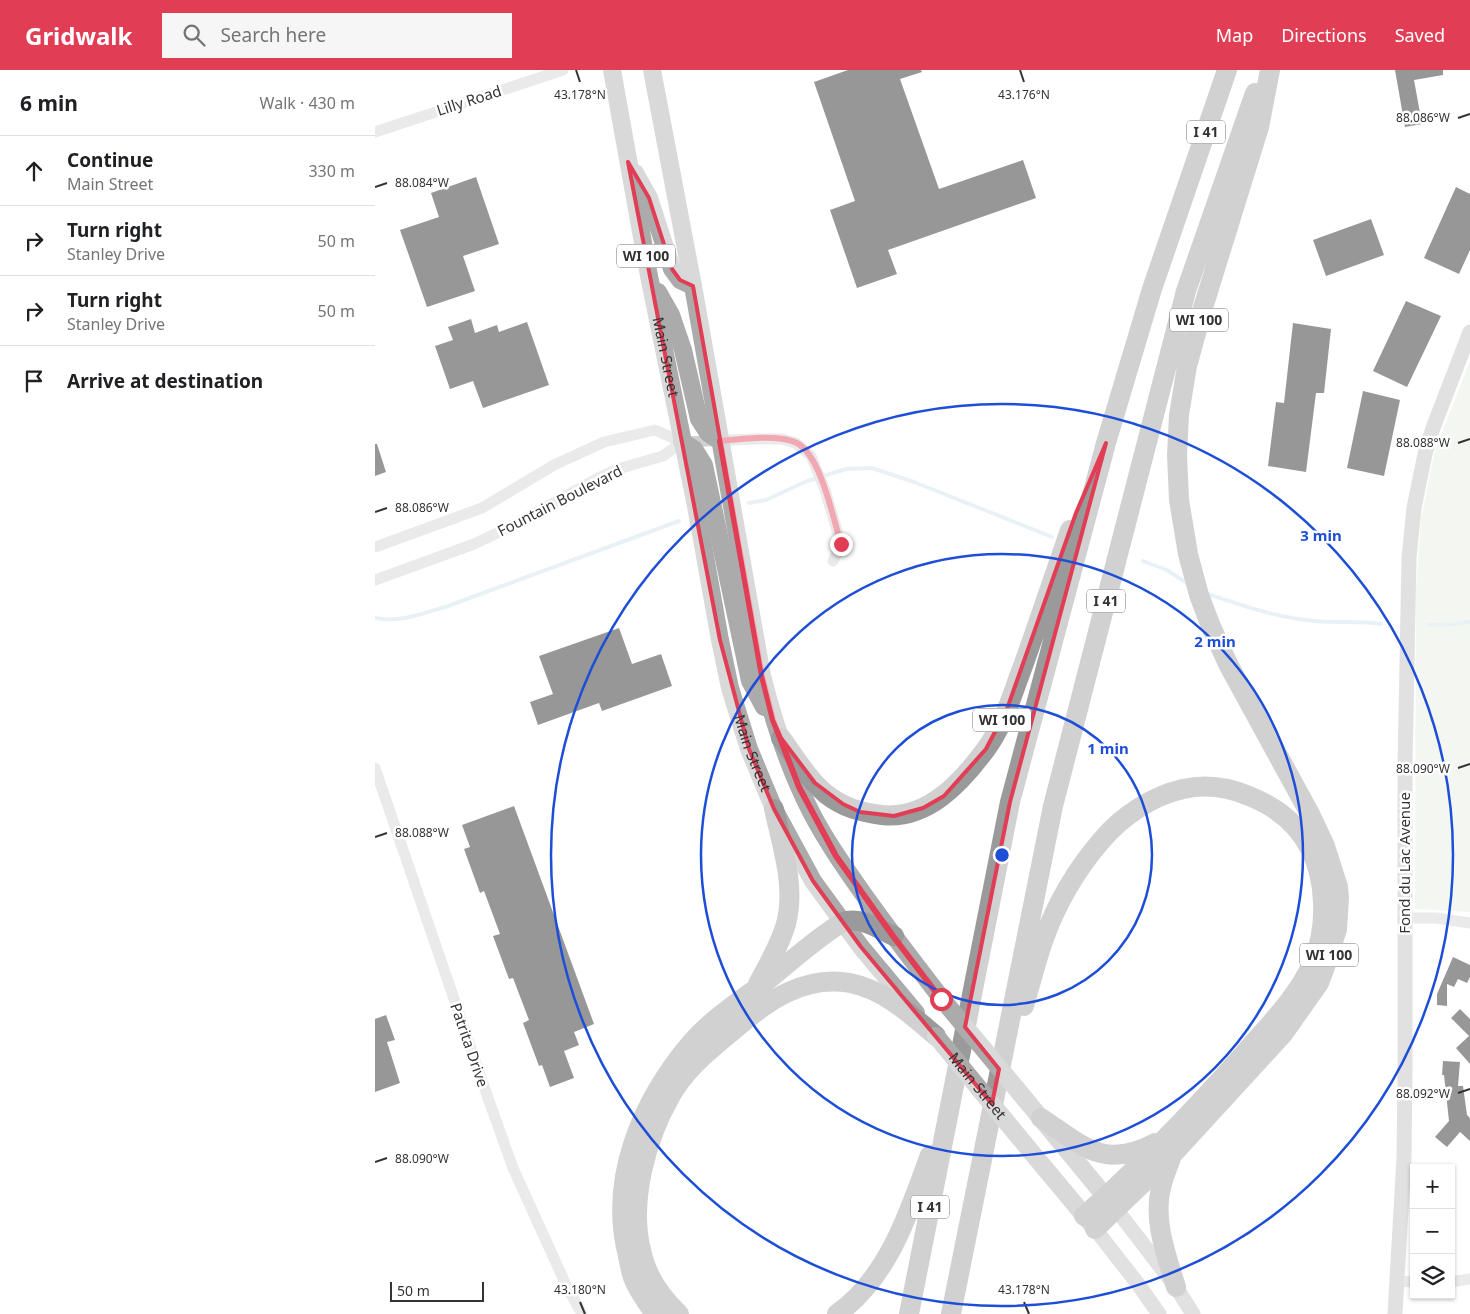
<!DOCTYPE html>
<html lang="en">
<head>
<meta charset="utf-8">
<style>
	:root { --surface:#fff; --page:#f6f6f6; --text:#202124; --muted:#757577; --line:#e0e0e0; --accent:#e13e55 }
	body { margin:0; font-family:"Noto Sans",sans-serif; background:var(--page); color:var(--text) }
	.controls { position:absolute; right:15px; bottom:15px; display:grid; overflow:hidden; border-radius:0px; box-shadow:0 1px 4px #0004 }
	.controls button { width:45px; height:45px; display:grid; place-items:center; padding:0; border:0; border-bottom:1px solid var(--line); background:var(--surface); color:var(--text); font:25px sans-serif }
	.scale { position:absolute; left:15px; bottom:12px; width:94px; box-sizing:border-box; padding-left:5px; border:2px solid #333; border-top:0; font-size:14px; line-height:18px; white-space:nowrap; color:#333; -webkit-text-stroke:4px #fff; paint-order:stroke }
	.stop { position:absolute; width:15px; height:15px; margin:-11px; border:4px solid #e13e55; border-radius:50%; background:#fff }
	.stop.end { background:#e13e55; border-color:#fff; box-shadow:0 1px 5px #0008 }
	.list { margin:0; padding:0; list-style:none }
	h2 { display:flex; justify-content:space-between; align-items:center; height:65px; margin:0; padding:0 20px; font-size:21px }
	h2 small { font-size:16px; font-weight:400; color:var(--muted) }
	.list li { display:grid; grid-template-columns:32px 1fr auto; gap:15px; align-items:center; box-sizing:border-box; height:70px; padding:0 20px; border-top:1px solid var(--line) }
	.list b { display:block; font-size:19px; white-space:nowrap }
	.list p { margin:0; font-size:16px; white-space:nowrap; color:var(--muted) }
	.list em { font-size:16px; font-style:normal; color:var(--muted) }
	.icon { flex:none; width:28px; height:28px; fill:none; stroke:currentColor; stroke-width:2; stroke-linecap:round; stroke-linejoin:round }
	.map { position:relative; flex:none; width:1095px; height:1244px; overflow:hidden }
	header { display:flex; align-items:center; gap:30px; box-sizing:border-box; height:70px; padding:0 25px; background:var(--accent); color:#fff }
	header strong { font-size:24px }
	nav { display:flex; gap:28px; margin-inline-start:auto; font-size:18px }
	.search { width:350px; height:45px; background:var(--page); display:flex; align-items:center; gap:12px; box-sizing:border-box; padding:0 18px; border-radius:0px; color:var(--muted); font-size:19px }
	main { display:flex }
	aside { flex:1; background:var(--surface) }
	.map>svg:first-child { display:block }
	.green { fill:#e7ecdf }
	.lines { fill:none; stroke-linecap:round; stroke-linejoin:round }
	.stream { stroke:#cde2eb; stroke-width:4 }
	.building { fill:#1a1a1a }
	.street { stroke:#d0d0d0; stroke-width:11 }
	.secondary { stroke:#bdbdbd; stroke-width:15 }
	.primary { stroke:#ababab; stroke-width:18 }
	.highway { stroke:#9a9a9a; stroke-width:20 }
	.primary-bridge { stroke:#ababab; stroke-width:18 }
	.route { stroke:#e13e55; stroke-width:6 }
	.marked { fill:none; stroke:#e13e55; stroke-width:4; stroke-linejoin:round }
	.ticks { fill:none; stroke:#333; stroke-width:2 }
	.ring { fill:none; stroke:#1d4ed8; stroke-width:2.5 }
	.labels { text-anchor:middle; stroke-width:5; stroke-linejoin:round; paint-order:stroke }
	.shield { fill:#fff; stroke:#707070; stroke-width:1 }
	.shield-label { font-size:14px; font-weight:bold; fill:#333 }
	.street-label { font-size:15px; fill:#333; stroke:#fff }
	.ticks-label { font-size:12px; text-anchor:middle; fill:#333; stroke:#fff; stroke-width:5; stroke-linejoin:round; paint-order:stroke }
	.centre { fill:#1d4ed8; stroke:#fff; stroke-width:2.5 }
	.ring-label { font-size:15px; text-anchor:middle; font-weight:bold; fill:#1d4ed8; stroke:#fff; stroke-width:5; stroke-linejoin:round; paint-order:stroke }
</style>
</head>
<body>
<header>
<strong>Gridwalk</strong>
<div class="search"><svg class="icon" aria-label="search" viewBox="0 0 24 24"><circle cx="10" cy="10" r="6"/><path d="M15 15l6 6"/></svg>Search here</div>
<nav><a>Map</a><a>Directions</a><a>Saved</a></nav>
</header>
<main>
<aside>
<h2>6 min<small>Walk · 430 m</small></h2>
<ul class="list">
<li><svg class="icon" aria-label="ahead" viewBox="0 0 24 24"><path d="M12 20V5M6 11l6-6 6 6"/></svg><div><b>Continue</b><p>Main Street</p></div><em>330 m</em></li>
<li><svg class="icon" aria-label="right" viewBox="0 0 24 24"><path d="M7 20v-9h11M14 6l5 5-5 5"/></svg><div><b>Turn right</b><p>Stanley Drive</p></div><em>50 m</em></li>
<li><svg class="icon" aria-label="right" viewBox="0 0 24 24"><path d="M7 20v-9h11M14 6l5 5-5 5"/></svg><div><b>Turn right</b><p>Stanley Drive</p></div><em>50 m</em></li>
<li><svg class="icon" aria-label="arrive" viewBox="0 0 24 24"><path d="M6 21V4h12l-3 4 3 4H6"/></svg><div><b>Arrive at destination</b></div></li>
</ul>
</aside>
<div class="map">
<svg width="1095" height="1244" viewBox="0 0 1095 1244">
	<rect width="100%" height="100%" fill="#fff"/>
	<!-- green -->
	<path class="green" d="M1095,291V842L1040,839L1041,519L1046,449L1060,380Z"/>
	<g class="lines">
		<!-- stream -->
		<path class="stream" d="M374,433L391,430L432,411L471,399L497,398L539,412L677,467
			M768,491L792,500L813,514
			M830,523C866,535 902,548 940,551C962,553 984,551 1006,554
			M0,548C25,553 49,543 73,536L304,451
			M1054,555L1080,554L1095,552"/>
	</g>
	<!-- building -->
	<path class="building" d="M473,0H546L547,2L525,9L564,119L648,90L661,128L513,180L522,204L482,218L455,140L480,131L439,12Z
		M1020,0H1068V5L1039,10L1047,54L1030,57Z
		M101,107L124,174L88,186L100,221L52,237L25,160L64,147L56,123Z
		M1081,117L1095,124V180L1084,204L1049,188Z
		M996,149L1009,185L951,206L938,170Z
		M1031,231L1066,246L1032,317L998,301Z
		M96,249L100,263L122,255L124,262L152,252L174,315L108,338L98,311L75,319L60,276L78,270L73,257Z
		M918,253L956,259L949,323H941L931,402L893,396L901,332L909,333Z
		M988,321L1025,330L1009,406L972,398Z
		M0,374H2L11,402L0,406Z
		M244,558L257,594L286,584L297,616L227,641L224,633L163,655L155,632L178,624L164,586Z
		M139,736L219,954L199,962L204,975L189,981L199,1008L175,1017L167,995L164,996L148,953L154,950L138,908L134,909L118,866L125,864L109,821L105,823L89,779L95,777L87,755Z
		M1078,887L1095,895V907L1092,913L1083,909L1079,917L1072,914V936L1062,935V924Z
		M1085,939L1095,949V994L1081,978L1094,966L1076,948Z
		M11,945L20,970L12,972L25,1013L0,1022V949Z
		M1068,991L1085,992L1083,1016H1088L1092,1045L1095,1048V1071L1085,1062L1072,1077L1060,1067L1074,1051L1069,1005H1067Z"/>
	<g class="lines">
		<!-- street -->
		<path class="street" d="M0,62L188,0
			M0,477L107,438L179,395L229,372L280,360L307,372L381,369H407L421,373L436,386L450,420L466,474L458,491
			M0,510L99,474L135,457L223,408L243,399L288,386L307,372
			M0,698L113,1028L138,1098L192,1217L207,1244
			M1030,848H1061L1095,853
			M1022,1211L1039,1212
			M1076,1212L1095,1209"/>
		<!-- secondary -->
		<path class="secondary" d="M741,1139L801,1217L818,1244
			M720,1159L763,1214L784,1244
			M1020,1244L1029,1088L1030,1001V696L1034,488L1039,438L1050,384L1058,358L1095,262"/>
		<!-- primary -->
		<g class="primary">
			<path id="s1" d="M237,0L274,206L321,436L345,570L355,618L374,679L399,739L438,811L486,877L541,943"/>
			<path d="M277,0L318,216L387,606C399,653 414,699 436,742C451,771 470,798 489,825C514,860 540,894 567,929"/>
			<path d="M260,103L274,128L297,199L305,210L318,216"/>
			<path d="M283,222L296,245L308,280L324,349L333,363L345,371"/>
			<path d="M307,372L319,379L329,395L375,611L389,637"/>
			<path d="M650,1029L739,1137"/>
			<path d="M643,1066L718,1156"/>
		</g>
		<!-- highway -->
		<path class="highway" d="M406,668C420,687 433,709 451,724C469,738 485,742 507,745C552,750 586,713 611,679C629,655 637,624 648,596C664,551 679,506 695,460
			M383,914C393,895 405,875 411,854C421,817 407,776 399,739
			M649,936C655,915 661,892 668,871C681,835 701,800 726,771C747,746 777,726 808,719C831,714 853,717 874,726C922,745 946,781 948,832C949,853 946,874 937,894C921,929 892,957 867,986C817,1042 766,1096 709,1146
			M666,1048C708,1076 729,1100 780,1073
			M796,1088C793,1097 789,1105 787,1114C777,1149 791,1184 801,1217
			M720,1159L797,1085L908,964L944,913L949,900L962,859L964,828L963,817L950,776L935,744L853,594L835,554L824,525L813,484L804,430L802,385L804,345L812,296L827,241L884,57L895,0
			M280,1244C273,1234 265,1223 260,1212C256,1205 255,1195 253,1186C233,1109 267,1031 316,973C339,946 372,927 399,905C421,887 443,867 468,852C486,846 503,859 519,866
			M304,1244C286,1227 271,1205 266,1180C254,1132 271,1069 295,1027C310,999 336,979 360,959C392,931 429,905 475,913C510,920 535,944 561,966
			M462,1244C514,1207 534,1142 555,1085
			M534,1244L635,732L731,373L777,219L852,0
			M576,1244L678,736L811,221L880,23"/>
		<!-- primary-bridge -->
		<g class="primary-bridge">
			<path d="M567,929L650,1029"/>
			<path id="s2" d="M561,966L643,1066"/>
		</g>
	</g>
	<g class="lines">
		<!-- route -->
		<path class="route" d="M466,474C458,448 446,386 422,373C403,364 366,369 345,371L387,606L398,650L424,717L461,786L518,866L566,929"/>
	</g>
	<!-- marked area -->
	<path d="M0 0H1095V1244H0ZM253,92L274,128L297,199L305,210L318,216L387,606L398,650L406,668L440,713L468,734L485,742L519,746L548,738L569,726L611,679L632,639L701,443L731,373L635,732L590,957L624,999L617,1034L486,877L438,811L399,739L374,679L345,570Z" fill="#fff" fill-opacity=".55" fill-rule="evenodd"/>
	<path class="marked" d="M253,92L274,128L297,199L305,210L318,216L387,606L398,650L406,668L440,713L468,734L485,742L519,746L548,738L569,726L611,679L632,639L701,443L731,373L635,732L590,957L624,999L617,1034L486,877L438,811L399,739L374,679L345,570Z"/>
	<!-- ticks -->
	<path class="ticks" d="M201,0L205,12M645,0L649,12M1083,48L1095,44M0,117L12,113M1083,373L1095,369M0,442L12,438M1083,698L1095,694M0,767L12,763M1083,1023L1095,1019M0,1092L12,1088M205,1232L210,1244M649,1232L654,1244"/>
	<!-- distance rings -->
	<g class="ring">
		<circle cx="627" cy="785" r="150"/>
		<circle cx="627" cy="785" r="301"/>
		<circle cx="627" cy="785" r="451"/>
	</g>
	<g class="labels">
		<!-- shield labels -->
		<g class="shield">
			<rect x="812" y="50.5" width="38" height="23" rx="4"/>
			<rect x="242" y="174.5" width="58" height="23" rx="4"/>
			<rect x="795" y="238.5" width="58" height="23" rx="4"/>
			<rect x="712" y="519.5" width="38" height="23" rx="4"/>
			<rect x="598" y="638.5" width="58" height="23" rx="4"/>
			<rect x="925" y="873.5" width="58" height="23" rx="4"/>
			<rect x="536" y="1125.5" width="38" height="23" rx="4"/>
		</g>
		<g class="shield-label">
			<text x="831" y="67">I 41</text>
			<text x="271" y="191">WI 100</text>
			<text x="824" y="255">WI 100</text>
			<text x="731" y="536">I 41</text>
			<text x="627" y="655">WI 100</text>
			<text x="954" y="890">WI 100</text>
			<text x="555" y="1142">I 41</text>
		</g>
		<!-- street labels -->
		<g class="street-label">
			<text transform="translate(94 31) rotate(-18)" y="5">Lilly Road</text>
			<text dy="5" stroke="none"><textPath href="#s1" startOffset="292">Main Street</textPath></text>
			<text transform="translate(185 431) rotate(-27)" y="5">Fountain Boulevard</text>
			<text dy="5" stroke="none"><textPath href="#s1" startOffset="698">Main Street</textPath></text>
			<text transform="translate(1030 793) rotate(-90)" y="5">Fond du Lac Avenue</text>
			<text transform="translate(94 975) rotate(71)" y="5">Patrita Drive</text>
			<text dy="5" stroke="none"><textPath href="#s2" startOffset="65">Main Street</textPath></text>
		</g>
	</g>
	<g class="ticks-label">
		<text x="205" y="29">43.178°N</text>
		<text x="649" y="29">43.176°N</text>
		<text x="1048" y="52">88.086°W</text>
		<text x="47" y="117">88.084°W</text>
		<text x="1048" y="377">88.088°W</text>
		<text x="47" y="442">88.086°W</text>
		<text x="1048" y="703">88.090°W</text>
		<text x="47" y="767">88.088°W</text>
		<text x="1048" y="1028">88.092°W</text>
		<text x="47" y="1093">88.090°W</text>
		<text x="205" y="1224">43.180°N</text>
		<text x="649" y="1224">43.178°N</text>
	</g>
	<circle cx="627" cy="785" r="8" class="centre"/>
	<g class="ring-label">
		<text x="946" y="471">3 min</text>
		<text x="840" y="577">2 min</text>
		<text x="733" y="684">1 min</text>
	</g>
</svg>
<div class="controls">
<button>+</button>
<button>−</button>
<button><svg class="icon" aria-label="layers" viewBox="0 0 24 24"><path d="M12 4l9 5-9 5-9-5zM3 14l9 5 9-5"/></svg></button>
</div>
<div class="scale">50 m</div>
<div class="stop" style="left:566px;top:929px"></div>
<div class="stop end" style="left:466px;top:474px"></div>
</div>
</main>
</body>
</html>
